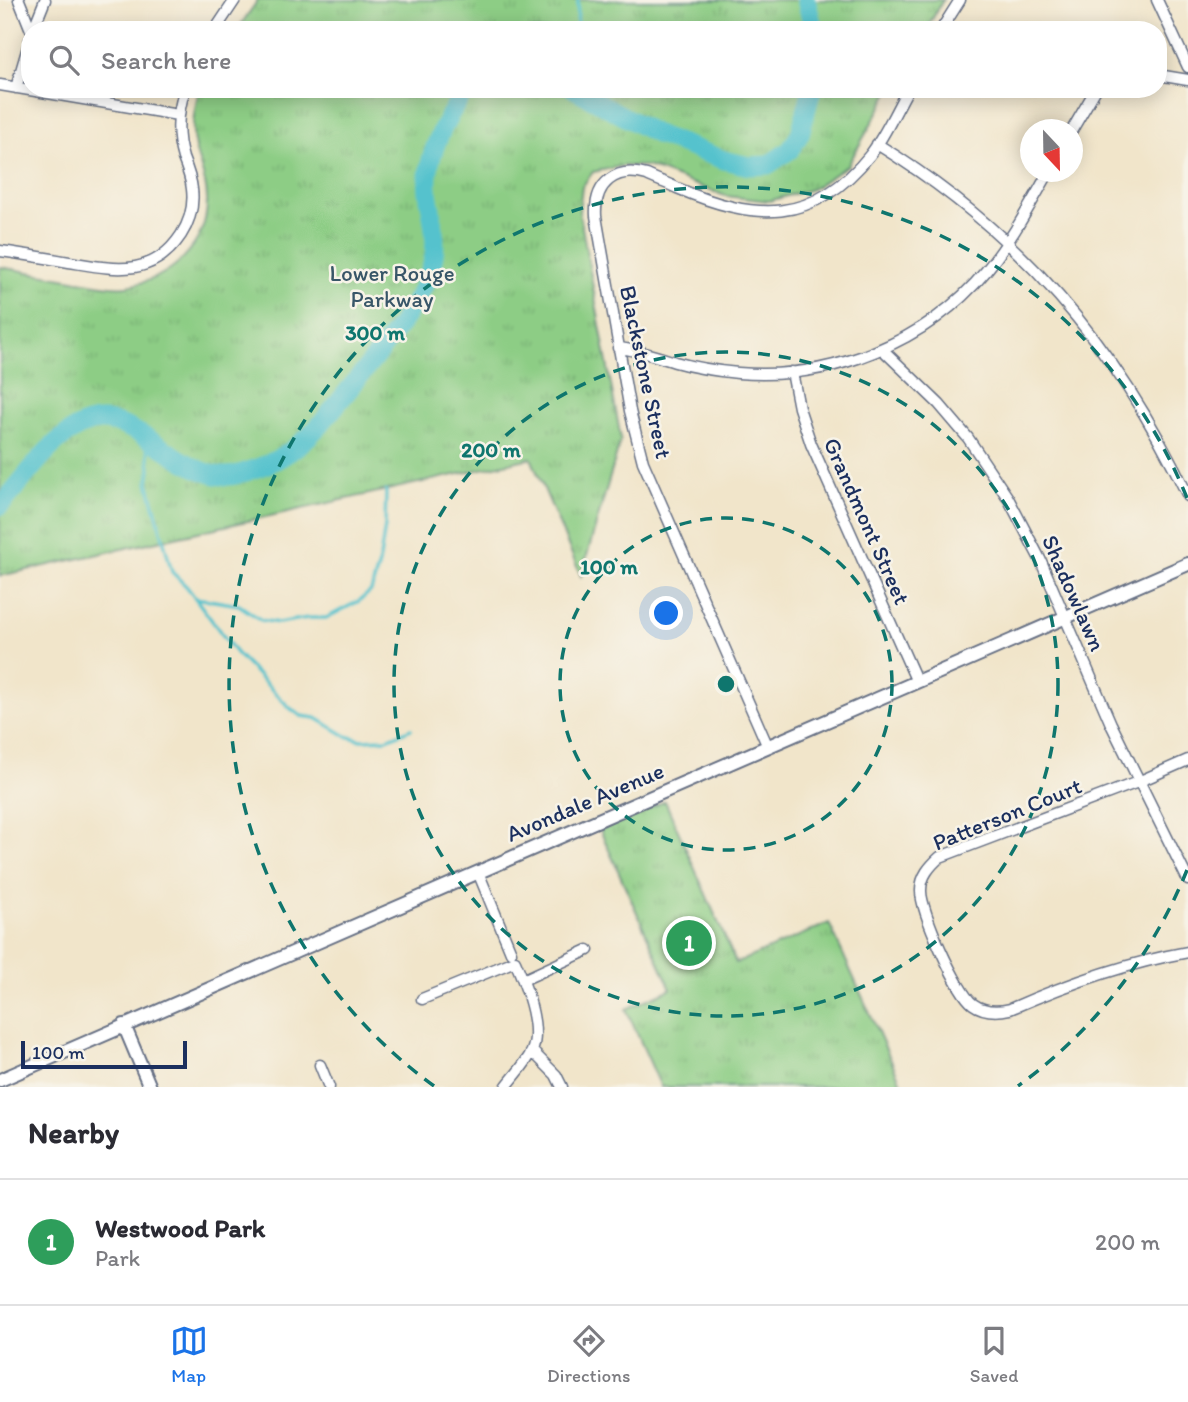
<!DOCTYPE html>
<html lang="en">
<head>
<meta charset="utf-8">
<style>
	:root { --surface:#fff; --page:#f7f7f7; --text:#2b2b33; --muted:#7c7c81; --line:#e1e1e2; --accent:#1a73e8 }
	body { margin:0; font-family:Itim,sans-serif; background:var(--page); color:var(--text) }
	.compass { position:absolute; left:1020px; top:119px; width:63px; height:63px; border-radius:50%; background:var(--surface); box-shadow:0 4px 18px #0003; rotate:158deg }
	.scale { position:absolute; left:21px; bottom:18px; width:166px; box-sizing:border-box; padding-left:7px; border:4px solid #1b2f5e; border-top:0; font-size:19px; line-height:24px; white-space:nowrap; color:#1b2f5e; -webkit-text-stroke:5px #f7f3e8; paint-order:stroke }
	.you { position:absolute; left:667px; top:614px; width:24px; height:24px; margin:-18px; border:5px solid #fff; border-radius:50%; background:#1a73e8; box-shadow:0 0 0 10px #1a73e833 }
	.badge { display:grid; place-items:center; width:46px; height:46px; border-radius:50%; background:var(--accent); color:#fff; font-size:23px; font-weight:700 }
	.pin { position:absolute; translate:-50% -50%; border:4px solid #fff; box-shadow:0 2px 7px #0006 }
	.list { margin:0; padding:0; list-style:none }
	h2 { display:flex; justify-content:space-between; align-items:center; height:91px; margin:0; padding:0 28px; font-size:30px }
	h2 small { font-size:23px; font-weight:400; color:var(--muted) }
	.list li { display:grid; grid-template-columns:46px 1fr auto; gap:21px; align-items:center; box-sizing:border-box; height:126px; padding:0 28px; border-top:2px solid var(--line) }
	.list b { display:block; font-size:26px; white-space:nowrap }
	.list p { margin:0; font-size:23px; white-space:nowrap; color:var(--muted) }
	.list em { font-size:23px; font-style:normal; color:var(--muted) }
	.icon { flex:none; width:38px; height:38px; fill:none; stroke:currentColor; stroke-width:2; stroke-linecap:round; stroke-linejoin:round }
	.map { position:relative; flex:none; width:1188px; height:1087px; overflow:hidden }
	.search { position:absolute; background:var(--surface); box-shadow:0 4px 18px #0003; left:21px; right:21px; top:21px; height:77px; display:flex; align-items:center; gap:18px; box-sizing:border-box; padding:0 24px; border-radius:28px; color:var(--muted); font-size:26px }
	.sheet { height:217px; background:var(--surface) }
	nav { display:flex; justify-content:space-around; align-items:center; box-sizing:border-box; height:98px; border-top:2px solid var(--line); background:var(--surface); font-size:19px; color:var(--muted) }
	nav a { display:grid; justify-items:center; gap:4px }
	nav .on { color:var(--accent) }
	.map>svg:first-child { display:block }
	.grass { fill:url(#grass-tufts); stroke:#547e72; stroke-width:2 }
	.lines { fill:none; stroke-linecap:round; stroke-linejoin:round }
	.stream { stroke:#55c2cd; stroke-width:3.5 }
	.river { stroke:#55c2cd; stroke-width:19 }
	.minor-casing { stroke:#666f84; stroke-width:13 }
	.tertiary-casing { stroke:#666f84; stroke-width:16 }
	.minor { stroke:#fff; stroke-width:10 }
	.tertiary { stroke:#fff; stroke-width:12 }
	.ring { fill:none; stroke:#0f766e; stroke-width:3.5; stroke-dasharray:12 9 }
	.labels { text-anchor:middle; stroke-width:5; stroke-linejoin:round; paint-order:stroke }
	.park-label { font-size:23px; fill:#385668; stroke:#f7f3e8 }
	.street-label { font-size:23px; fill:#1b2f5e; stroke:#f7f3e8 }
	.centre { fill:#0f766e; stroke:#f7f3e8; stroke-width:3.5 }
	.ring-label { font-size:21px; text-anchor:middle; font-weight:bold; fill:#0f766e; stroke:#f7f3e8; stroke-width:5; stroke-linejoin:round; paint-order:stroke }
</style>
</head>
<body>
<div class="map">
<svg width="1188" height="1087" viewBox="0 0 1188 1087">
	<defs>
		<pattern id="grass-tufts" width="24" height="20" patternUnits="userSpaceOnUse" patternTransform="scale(1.75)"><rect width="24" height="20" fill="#8dcd85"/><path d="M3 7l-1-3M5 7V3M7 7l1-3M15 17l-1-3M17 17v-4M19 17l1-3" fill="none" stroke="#79b075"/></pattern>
	</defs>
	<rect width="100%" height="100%" fill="#f7f3e8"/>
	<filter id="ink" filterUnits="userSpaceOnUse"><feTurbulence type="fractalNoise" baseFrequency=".0143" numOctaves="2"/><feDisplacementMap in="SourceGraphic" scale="14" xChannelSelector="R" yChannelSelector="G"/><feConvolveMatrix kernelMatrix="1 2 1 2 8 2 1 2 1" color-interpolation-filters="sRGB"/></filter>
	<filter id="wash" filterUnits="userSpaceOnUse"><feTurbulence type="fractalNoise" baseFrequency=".00686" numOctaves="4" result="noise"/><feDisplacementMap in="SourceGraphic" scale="28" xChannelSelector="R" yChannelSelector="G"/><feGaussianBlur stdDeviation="1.57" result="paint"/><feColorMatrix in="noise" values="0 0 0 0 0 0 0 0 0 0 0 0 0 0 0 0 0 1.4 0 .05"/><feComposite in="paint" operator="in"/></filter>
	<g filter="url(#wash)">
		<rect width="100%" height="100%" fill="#f1e5ca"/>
		<!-- grass -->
		<path class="grass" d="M258,0H943L926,30H237Z
			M199,89H891L848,165L812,189L769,201L725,196L647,166H622L593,172L582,187L579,211L621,439L581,576L531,458L0,576V267C28,272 56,277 85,282C98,284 114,288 127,286C171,279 208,245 207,199C207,180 199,165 195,148C190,128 195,108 199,89Z
			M665,801L736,963L829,923L903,1087H661L626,1009L671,989L600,830Z"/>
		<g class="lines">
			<!-- stream -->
			<path class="stream" d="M577,30L578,0
				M147,439L150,469L148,482L172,572L187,587L236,653L290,708L301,716L316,718L346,736L361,740L387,739L411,729
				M196,598L239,605L261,620L278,623L308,618H326L359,601L371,591L379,564L385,526L386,491"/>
			<!-- river -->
			<path class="river" d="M806,0L814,30
				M574,89L658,135L724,160L749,166L768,165L790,150L800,134L812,89
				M0,506C25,480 48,440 83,425C129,404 177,473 223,476C234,477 243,473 254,469C274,463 292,452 308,437C322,424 334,408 346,393C374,358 427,300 434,255C437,234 431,213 428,192C424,157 447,117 466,89"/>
		</g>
	</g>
	<g filter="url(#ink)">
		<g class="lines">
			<!-- minor casing -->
			<g class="minor-casing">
				<path id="minor" d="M19,0L31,30
					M1157,0L1188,67
					M33,30L45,0
					M215,30L235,0
					M941,30L960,0
					M1158,75L1188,80
					M0,85L178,115
					M16,88L30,40
					M1072,130L1096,89
					M877,144C1020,232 1116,345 1188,496
					M0,251C23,254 46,258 69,262C113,269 152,279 181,235C190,221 194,205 192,189C191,178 187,168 183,158C176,135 177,112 185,89
					M618,348C638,350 656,356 675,362C696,368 717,371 738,373C831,381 927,342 986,271C1011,241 1030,205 1049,172
					M882,349L939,404L968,438L1008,498L1040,559L1111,724L1188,880
					M792,372L799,408L811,444L917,682
					M768,747L643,462L630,411L596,216C594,183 616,166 647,175C657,180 667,183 677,188C754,221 813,226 870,155C885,136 896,110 908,89
					M1188,760L1138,782L940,857C930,866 921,876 921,890C920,910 957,992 973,1004C984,1012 997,1012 1010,1009C1067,984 1126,963 1188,952
					M478,872L511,952
					M523,980L588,950
					M422,999L515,961C525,984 542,1027 532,1051C526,1064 514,1076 506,1087
					M532,1051L556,1075L562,1087
					M320,1065L329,1087"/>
			</g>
			<!-- tertiary casing -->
			<g class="tertiary-casing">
				<path id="tertiary" d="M124,1025L150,1087
					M0,1080L1188,564"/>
			</g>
			<!-- minor -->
			<use href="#minor" class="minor"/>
			<!-- tertiary -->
			<use href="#tertiary" class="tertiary"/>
		</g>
	</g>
	<!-- distance rings -->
	<g class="ring">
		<circle cx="726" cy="684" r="166"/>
		<circle cx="726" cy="684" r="332"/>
		<path d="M1187 870A497 497 0 0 1 1018 1086M434 1086A497 497 0 1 1 1187 498"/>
	</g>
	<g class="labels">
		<!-- park labels -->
		<g class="park-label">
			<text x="392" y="281">Lower Rouge<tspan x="392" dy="26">Parkway</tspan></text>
		</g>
		<!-- street labels -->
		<g class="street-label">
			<text transform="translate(646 372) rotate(78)" y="8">Blackstone Street</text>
			<text transform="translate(867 521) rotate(66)" y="8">Grandmont Street</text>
			<text transform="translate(1074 593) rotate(66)" y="8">Shadowlawn</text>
			<text transform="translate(585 802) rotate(-23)" y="8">Avondale Avenue</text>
			<text transform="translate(1007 814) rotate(-22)" y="8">Patterson Court</text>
		</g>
	</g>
	<circle cx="726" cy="684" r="10" class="centre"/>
	<g class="ring-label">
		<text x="375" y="340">300 m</text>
		<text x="491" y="457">200 m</text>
		<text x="609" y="574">100 m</text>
	</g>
</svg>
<svg class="compass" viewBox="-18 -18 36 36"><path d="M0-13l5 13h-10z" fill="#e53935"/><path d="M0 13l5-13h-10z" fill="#7c7c81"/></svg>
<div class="scale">100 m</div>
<div class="you"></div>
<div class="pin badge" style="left:689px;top:943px;background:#2e9e5b">1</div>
<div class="search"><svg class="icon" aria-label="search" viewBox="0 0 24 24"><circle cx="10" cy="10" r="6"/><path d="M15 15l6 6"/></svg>Search here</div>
</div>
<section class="sheet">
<h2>Nearby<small></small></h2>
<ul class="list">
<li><span class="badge" style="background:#2e9e5b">1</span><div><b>Westwood Park</b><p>Park</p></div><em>200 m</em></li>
</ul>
</section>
<nav>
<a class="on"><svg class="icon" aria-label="map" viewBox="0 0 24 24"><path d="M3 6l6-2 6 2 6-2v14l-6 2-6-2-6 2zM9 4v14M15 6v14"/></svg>Map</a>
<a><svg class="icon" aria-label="directions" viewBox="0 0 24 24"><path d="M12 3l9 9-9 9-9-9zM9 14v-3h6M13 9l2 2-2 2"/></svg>Directions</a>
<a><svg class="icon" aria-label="saved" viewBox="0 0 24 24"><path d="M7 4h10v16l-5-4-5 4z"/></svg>Saved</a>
</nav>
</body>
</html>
